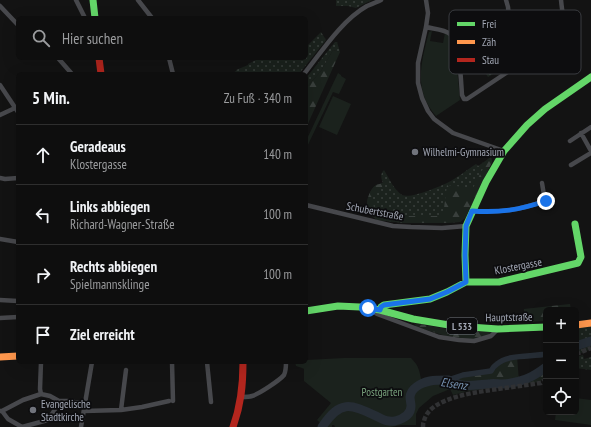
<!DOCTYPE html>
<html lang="de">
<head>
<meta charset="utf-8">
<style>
	:root { --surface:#0e0e0e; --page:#171717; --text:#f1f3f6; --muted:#9b9c9e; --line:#2e2e2e }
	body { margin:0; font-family:"PT Sans Narrow",sans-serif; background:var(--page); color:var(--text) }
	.controls { position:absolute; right:12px; bottom:12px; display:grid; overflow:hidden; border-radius:6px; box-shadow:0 4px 16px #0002 }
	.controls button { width:36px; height:36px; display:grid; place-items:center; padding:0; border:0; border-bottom:1px solid var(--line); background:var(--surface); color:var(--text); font:20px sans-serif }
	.stop { position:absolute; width:12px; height:12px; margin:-9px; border:3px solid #1a73e8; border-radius:50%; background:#fff }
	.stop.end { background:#1a73e8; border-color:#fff; box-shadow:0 1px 4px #0008 }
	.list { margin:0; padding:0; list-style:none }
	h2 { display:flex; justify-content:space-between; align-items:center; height:52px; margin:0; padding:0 16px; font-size:17px }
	h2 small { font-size:13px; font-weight:400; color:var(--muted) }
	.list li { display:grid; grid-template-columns:26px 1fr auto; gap:12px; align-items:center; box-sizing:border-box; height:60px; padding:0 16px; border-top:1px solid var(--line) }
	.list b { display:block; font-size:15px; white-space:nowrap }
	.list p { margin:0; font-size:13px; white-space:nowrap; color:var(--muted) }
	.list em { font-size:13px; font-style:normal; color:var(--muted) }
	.icon { flex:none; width:22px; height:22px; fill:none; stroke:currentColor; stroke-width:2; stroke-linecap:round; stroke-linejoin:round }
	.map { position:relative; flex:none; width:591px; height:427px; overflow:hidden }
	.search { position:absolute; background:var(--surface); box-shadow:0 4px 16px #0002; left:16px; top:16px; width:292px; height:44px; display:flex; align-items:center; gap:10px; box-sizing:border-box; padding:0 14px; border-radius:6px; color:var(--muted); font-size:15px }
	.panel { position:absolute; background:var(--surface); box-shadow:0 4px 16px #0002; left:16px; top:72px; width:292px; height:292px; border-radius:6px }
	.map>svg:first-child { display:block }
	.grass { fill:url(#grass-dots) }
	.forest { fill:url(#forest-firs) }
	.green { fill:#1b221d }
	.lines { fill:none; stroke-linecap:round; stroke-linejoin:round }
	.canal { stroke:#262d35; stroke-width:5.5 }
	.river { stroke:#262d35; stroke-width:9 }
	.street-tunnel { stroke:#303133; stroke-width:4.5; stroke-dasharray:4.5 2; stroke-linecap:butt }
	.street { stroke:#47484c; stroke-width:4.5 }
	.fast { stroke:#63d668; stroke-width:7 }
	.slow { stroke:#ff974d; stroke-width:7 }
	.jam { stroke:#b3261e; stroke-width:7 }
	.route { stroke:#1a73e8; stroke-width:5 }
	.poi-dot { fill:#71747c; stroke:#0d0d0f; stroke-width:1.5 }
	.labels { text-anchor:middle; stroke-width:3.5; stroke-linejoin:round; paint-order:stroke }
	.shield { fill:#0d0d0f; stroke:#767a83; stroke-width:1 }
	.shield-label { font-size:10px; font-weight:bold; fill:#a3a8b5 }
	.poi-label { font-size:11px; fill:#a3a8b5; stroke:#0d0d0f; text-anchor:start }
	.street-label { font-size:11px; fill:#a3a8b5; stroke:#0d0d0f }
	.park-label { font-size:11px; fill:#79a27d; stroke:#0d0d0f }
	.water-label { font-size:12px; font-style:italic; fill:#7894b3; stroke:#0d0d0f }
	.key { fill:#0d0d0f; stroke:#3a3c41; stroke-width:1 }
	.key-label { font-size:11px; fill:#a3a8b5 }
</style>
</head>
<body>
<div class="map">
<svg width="591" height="427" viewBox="0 0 591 427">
	<defs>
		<pattern id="grass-dots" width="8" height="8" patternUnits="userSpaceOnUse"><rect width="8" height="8" fill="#1b221d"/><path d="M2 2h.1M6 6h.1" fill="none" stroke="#393f3c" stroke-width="1.8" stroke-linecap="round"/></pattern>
		<pattern id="forest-firs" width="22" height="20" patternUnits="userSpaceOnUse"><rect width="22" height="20" fill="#1b221d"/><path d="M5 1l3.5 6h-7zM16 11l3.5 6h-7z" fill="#393f3c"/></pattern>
	</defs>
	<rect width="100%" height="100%" fill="#131313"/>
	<!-- grass -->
	<path class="grass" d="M336,0H372L356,8L348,6H336Z
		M321,32L326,40L299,74H234L233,73L236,71V70L248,65V64L260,58H306V43L308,45Z
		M335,42H337L340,52L333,50L321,71L306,88V78Z
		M507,43L510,64L488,77L478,62Z
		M491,157L492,162L465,218L460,222L444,223H405L377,220L367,212C366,203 368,191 376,185C378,184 381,184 383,183C381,178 380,174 384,170C389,178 394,190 402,195C411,199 438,187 447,183C457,178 467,170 476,164L478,166Z
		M591,325V349L576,355V327Z
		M583,355L584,359L591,357V370L576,368V358L579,356Z"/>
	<!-- forest -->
	<path class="forest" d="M333,50L340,52L306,128V99L307,98L306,96V88L321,71Z
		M491,157L492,162L465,218L460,222L444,223H405L377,220L367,212C366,203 368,191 376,185C378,184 381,184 383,183L382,188L372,198L374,208L383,212L405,216H443L447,185L473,188L488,159Z
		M570,304L571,310H546V321L524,322V309Z
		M414,323L458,331L493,332L490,336L473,340L446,336L416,327Z
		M517,356L519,382L530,378L546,368V377L539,382L469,391L467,387L448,382L446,380L461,374L492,370L495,363L505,358Z"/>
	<!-- green -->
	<path class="green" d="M432,31L430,41L443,43L445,33L450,36L455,47L460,100L436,116C413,90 421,63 429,32Z
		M338,73L341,75V76L346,79L339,94L333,92L306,149V141Z
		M333,96L351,104L337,135L319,127Z
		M344,358H411C420,367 419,371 422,383L432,378L446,380L448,382L467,387L469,391L453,395L450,389L433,396L419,408L416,414V425H402L391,427H335L334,425H332V427H325L317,420L331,403L304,381V369L302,368L296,366L295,362H306V360Z
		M576,398L591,400V425L555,420L556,412H576Z"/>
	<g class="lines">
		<!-- canal -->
		<path class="canal" d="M448,380L463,375L491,371C492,369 494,366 497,364C508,354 532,357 546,354"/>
		<!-- river -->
		<path class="river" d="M576,346L591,341
			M322,427C341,399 350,404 378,417C384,420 387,422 395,421C403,419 411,415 411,406C411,403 410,400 410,397C411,388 421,383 430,381C435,380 443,380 448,380C453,381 457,384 462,385C472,387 480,384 489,384C493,383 498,384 502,384C520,383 532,378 546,367"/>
		<!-- street-tunnel -->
		<path class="street-tunnel" d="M576,354L591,348
			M423,427C423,425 423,423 424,421C429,397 478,392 498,389C512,387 527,385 541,383L546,379"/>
		<!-- street -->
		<path class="street" d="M76,0L85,18
			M138,0L152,18
			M426,0L428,13L426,27L418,63V83L422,98L428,111L434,119L453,133L504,151
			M506,0L508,7L513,61L516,66
			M0,6L18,25
			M426,27C434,29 444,29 450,34C460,42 461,82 462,95L464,99H467L563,35C565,25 562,11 561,0
			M58,58L72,74
			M169,58L173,74
			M304,74C322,51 342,20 367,6C372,4 377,2 381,0
			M0,85L18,112
			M0,115L15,108
			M581,133L591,151
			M570,141L591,127
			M571,165L591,153
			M0,178L5,179L18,178
			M306,205L393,226L411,227L442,228L466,226
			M472,211C500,213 519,210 545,201L542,183
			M0,239L18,242
			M0,300L18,301
			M371,310L377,314L439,337L459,340L474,341L491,336L498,329
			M0,318L18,317
			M41,362L40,389L41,394
			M172,362L173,401
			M207,362L211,402
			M242,397C245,397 249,397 252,396C259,394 280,380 284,375C286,371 286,366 286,362
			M121,410L126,370
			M0,411H2L23,400L41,394L50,396L59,401H68L85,404
			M2,411L8,419L22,427L48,420L54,411L59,401
			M84,411L121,410L142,407L169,401
			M81,427L92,362"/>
		<!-- fast -->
		<path class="fast" d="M93,0L95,18
			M466,282L465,255L466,226L486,182L504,151L527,125L545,109L591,77
			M380,310L381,307L384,305L430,299L447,292L466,282H499L578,263L581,257L575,224
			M306,311L338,306L360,307L380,310L413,319L455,326L498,329L546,327"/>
		<!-- slow -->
		<path class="slow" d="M576,325L591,323
			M0,357L18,356"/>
		<!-- jam -->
		<path class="jam" d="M99,58L101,74
			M233,427C241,405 243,386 243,362"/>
	</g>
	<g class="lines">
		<!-- route -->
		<path class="route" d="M368,308L380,310L381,307L384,305L430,299L447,292L466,282L465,255L466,226L472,211C500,213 519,210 546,201"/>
	</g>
	<!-- markers -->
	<g class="poi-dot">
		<circle cx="415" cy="152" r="4"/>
		<circle cx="33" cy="410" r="4"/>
	</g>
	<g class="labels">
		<!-- shield labels -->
		<rect class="shield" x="447" y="318" width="30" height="16" rx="3"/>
		<g class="shield-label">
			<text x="462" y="330">L 533</text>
		</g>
		<!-- poi labels -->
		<g class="poi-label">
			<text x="423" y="156">Wilhelmi-Gymnasium</text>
			<text x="41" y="408">Evangelische<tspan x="41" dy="13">Stadtkirche</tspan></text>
		</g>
		<!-- street labels -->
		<g class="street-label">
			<text transform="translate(375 211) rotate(11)" y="4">Schubertstraße</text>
			<text transform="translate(518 266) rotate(-11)" y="4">Klostergasse</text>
			<text transform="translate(509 317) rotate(-1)" y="4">Hauptstraße</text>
		</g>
		<!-- park labels -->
		<g class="park-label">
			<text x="382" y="396">Postgarten</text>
		</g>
		<!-- water labels -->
		<g class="water-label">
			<text transform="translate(454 384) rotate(8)" y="4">Elsenz</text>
		</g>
	</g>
	<!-- legend -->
	<rect x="449" y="10" width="132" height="64" rx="6" class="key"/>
	<rect x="457" y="22" width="18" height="4" fill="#63d668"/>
	<rect x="457" y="40" width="18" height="4" fill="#ff974d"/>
	<rect x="457" y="58" width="18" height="4" fill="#b3261e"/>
	<g class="key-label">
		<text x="482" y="28">Frei</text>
		<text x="482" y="46">Zäh</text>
		<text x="482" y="64">Stau</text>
	</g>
</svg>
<div class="controls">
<button>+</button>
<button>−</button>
<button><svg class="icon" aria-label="locate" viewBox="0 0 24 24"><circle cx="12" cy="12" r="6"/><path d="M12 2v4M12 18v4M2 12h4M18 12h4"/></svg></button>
</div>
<div class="stop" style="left:368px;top:308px"></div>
<div class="stop end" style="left:546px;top:201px"></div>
<div class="search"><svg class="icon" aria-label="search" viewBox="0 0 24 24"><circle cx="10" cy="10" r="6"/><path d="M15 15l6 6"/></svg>Hier suchen</div>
<section class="panel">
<h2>5 Min.<small>Zu Fuß · 340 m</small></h2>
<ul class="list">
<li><svg class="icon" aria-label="ahead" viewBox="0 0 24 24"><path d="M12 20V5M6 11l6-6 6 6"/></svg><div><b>Geradeaus</b><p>Klostergasse</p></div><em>140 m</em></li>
<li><svg class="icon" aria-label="left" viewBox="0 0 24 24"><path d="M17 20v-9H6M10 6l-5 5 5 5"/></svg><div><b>Links abbiegen</b><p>Richard-Wagner-Straße</p></div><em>100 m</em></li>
<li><svg class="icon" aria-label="right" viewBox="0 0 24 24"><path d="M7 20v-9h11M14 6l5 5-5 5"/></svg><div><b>Rechts abbiegen</b><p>Spielmannsklinge</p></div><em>100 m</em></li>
<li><svg class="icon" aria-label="arrive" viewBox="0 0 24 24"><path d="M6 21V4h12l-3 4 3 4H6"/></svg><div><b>Ziel erreicht</b></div></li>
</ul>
</section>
</div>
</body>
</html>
